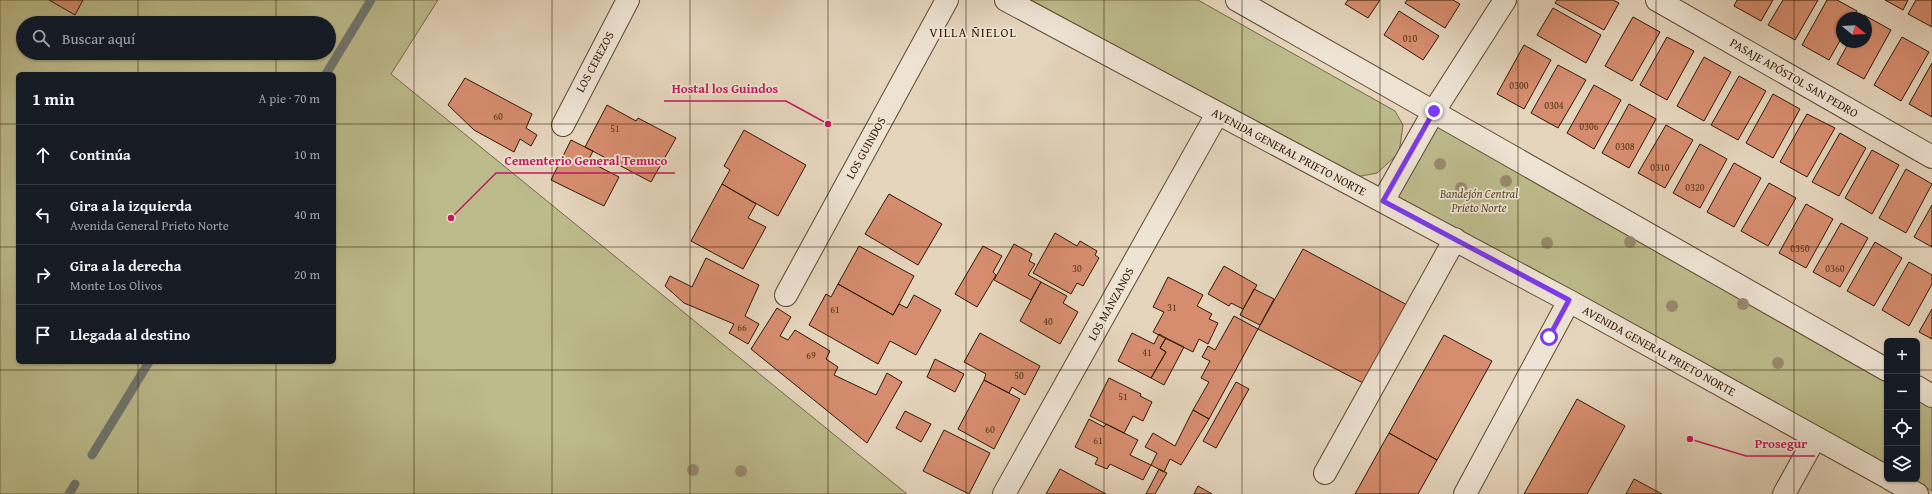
<!DOCTYPE html>
<html lang="es">
<head>
<meta charset="utf-8">
<style>
	:root { --surface:#171b24; --page:#242831; --text:#f1f3f6; --muted:#9ea1a6; --line:#363941 }
	body { margin:0; font-family:"Gentium Book Plus",serif; background:var(--page); color:var(--text) }
	.controls { position:absolute; right:12px; bottom:12px; display:grid; overflow:hidden; border-radius:6px; box-shadow:0 1px 3px #0004 }
	.controls button { width:36px; height:36px; display:grid; place-items:center; padding:0; border:0; border-bottom:1px solid var(--line); background:var(--surface); color:var(--text); font:20px sans-serif }
	.compass { position:absolute; left:1836px; top:12px; width:36px; height:36px; border-radius:50%; background:var(--surface); box-shadow:0 1px 3px #0004; rotate:108deg }
	.stop { position:absolute; width:12px; height:12px; margin:-9px; border:3px solid #7c3aed; border-radius:50%; background:#fff }
	.stop.end { background:#7c3aed; border-color:#fff; box-shadow:0 1px 4px #0008 }
	.list { margin:0; padding:0; list-style:none }
	h2 { display:flex; justify-content:space-between; align-items:center; height:52px; margin:0; padding:0 16px; font-size:17px }
	h2 small { font-size:13px; font-weight:400; color:var(--muted) }
	.list li { display:grid; grid-template-columns:26px 1fr auto; gap:12px; align-items:center; box-sizing:border-box; height:60px; padding:0 16px; border-top:1px solid var(--line) }
	.list b { display:block; font-size:15px; white-space:nowrap }
	.list p { margin:0; font-size:13px; white-space:nowrap; color:var(--muted) }
	.list em { font-size:13px; font-style:normal; color:var(--muted) }
	.icon { flex:none; width:22px; height:22px; fill:none; stroke:currentColor; stroke-width:2; stroke-linecap:round; stroke-linejoin:round }
	.map { position:relative; flex:none; width:1932px; height:494px; overflow:hidden }
	.search { position:absolute; background:var(--surface); box-shadow:0 1px 3px #0004; left:16px; top:16px; width:320px; height:44px; display:flex; align-items:center; gap:10px; box-sizing:border-box; padding:0 14px; border-radius:22px; color:var(--muted); font-size:15px }
	.panel { position:absolute; background:var(--surface); box-shadow:0 1px 3px #0004; left:16px; top:72px; width:320px; height:292px; border-radius:6px }
	.map>svg:first-child { display:block }
	.green { fill:#bcbb8c; stroke:#766a46; fill-rule:evenodd }
	.lines { fill:none; stroke-linecap:round; stroke-linejoin:round }
	.stream { stroke:#6f7770; stroke-width:9 }
	.building { fill:#d68d6f; stroke:#311901 }
	.minor-casing { stroke:#5e4830; stroke-width:24 }
	.minor { stroke:#eee4d4; stroke-width:22 }
	.tree { fill:#99896d }
	.route { stroke:#7c3aed; stroke-width:5 }
	.grid { fill:none; stroke:#311901; stroke-width:1; stroke-opacity:0.55 }
	.labels { text-anchor:middle; stroke-width:3.5; stroke-linejoin:round; paint-order:stroke }
	.number-label { font-size:10px; fill:#5a361c }
	.street-label { font-size:12px; fill:#311901; stroke:#eee4d4 }
	.park-label { font-size:12px; font-style:italic; fill:#5b4a2b; stroke:#eee4d4 }
	.neighbourhood-label { font-size:13px; letter-spacing:1px; fill:#311901; stroke:#eee4d4 }
	.leader { fill:none; stroke:#c2185b; stroke-width:1.5 }
	.callout-dot { fill:#c2185b; stroke:#eee4d4; stroke-width:1.5 }
	.callout-label { font-size:13px; text-anchor:middle; font-weight:bold; fill:#c2185b; stroke:#eee4d4; stroke-width:3.5; stroke-linejoin:round; paint-order:stroke }
</style>
</head>
<body>
<div class="map">
<svg width="1932" height="494" viewBox="0 0 1932 494">
	<rect width="100%" height="100%" fill="#e5d5bd"/>
	<filter id="stains"><feTurbulence type="fractalNoise" baseFrequency=".005" numOctaves="4"/><feColorMatrix values="0 0 0 0 .2 0 0 0 0 .09 0 0 0 0 .02 0 0 0 .5 -.17"/></filter>
	<radialGradient id="worn" r=".72"><stop offset=".6" stop-color="#630" stop-opacity="0"/><stop offset="1" stop-color="#630" stop-opacity=".3"/></radialGradient>
	<!-- green -->
	<path class="green" d="M0,0H438L391,74L907,494H0ZM23,23H329V53H23ZM18,74H334V362H18Z
		M1031,0H1198L1395,111L1403,125L1399,153L1377,173L1356,177Z
		M1438,124L1887,381V467L1396,197Z
		M1917,398L1932,407V491L1910,479H1917Z"/>
	<g class="lines">
		<!-- stream -->
		<path class="stream" d="M326,74L371,0
			M92,455L149,362
			M69,494L75,484"/>
	</g>
	<!-- building -->
	<path class="building" d="M49,0H83L75,15Z
		M1348,0H1380L1368,18L1345,4Z
		M1407,0H1453L1460,4L1445,28L1405,3Z
		M1557,0H1613L1619,3L1604,30L1555,3Z
		M1737,0H1773L1761,21L1734,6Z
		M1783,0H1818L1795,40L1768,25Z
		M1827,0H1837L1857,11L1853,18H1842V37L1829,60L1802,45Z
		M1885,0H1908L1903,10Z
		M1916,0H1932V27L1908,14Z
		M1553,8L1601,35L1586,63L1537,35Z
		M1399,11L1439,36L1423,60L1384,35Z
		M1864,15L1891,30L1864,79L1837,64L1849,42H1866V18H1863Z
		M1633,17L1660,32L1632,81L1605,66Z
		M1667,37L1694,51L1667,100L1640,85Z
		M1902,37L1929,52L1901,101L1874,85Z
		M1524,45L1551,60L1524,109L1497,94Z
		M1704,57L1731,72L1704,121L1677,106Z
		M1932,63V117L1909,104Z
		M1558,65L1586,80L1558,128L1531,113Z
		M1739,76L1766,91L1738,140L1711,125Z
		M465,78L532,114L526,128L537,135L531,146L520,139L514,152L474,130L448,105Z
		M1594,85L1621,100L1594,149L1567,133Z
		M1773,94L1800,109L1773,158L1746,143Z
		M1629,104L1656,119L1629,168L1602,153Z
		M607,105L636,121L638,118L676,138L651,182L585,147Z
		M1807,114L1835,128L1807,177L1780,162Z
		M1666,125L1693,140L1665,188L1638,173Z
		M744,130L806,165L778,216L722,184L730,170L724,166Z
		M1840,133L1866,148L1839,196L1812,182Z
		M571,140L593,151L588,161L619,177L604,206L551,180Z
		M1700,144L1727,159L1700,208L1673,193Z
		M1872,150L1899,165L1872,214L1845,198Z
		M1734,163L1761,178L1734,227L1707,212Z
		M1906,169L1932,184L1906,233L1879,218Z
		M1769,183L1796,198L1768,246L1741,231Z
		M722,184L756,204L748,218L766,227L743,269L691,241Z
		M889,194L942,224L918,265L865,234Z
		M1806,204L1833,219L1806,268L1779,253Z
		M1932,205V247L1914,237Z
		M1841,223L1868,238L1840,287L1813,272Z
		M1055,233L1077,246L1080,241L1097,251L1095,255L1099,258L1083,286L1077,283L1071,294L1033,273Z
		M1875,242L1902,258L1874,306L1847,291Z
		M1014,244L1032,254L1029,261L1035,264L1028,275L1041,282L1031,300L994,280Z
		M859,246L914,276L893,315L838,284Z
		M983,246L1002,256L993,272L996,275L977,307L955,294Z
		M1303,249L1409,306L1367,385L1258,329Z
		M706,258L759,285L745,316L759,324L748,344L729,333L734,324L684,303L665,286L670,276L692,287Z
		M1909,262L1932,275V284L1909,326L1882,310Z
		M1224,266L1257,285L1243,309L1231,303L1229,306L1208,294Z
		M1168,277L1203,295L1197,306L1212,314L1209,319L1218,323L1208,344L1199,339L1193,352L1153,332L1164,312L1153,307Z
		M1041,282L1067,296L1063,303L1078,312L1060,344L1020,321Z
		M838,284L893,315L899,304L907,308L914,295L941,310L916,355L890,341L878,364L809,325L826,294L831,297Z
		M1254,289L1274,299L1260,325L1240,315Z
		M777,308L791,317L780,336L788,340L795,330L830,351L826,359L838,367L834,375L876,395L887,373L902,382L867,443L751,349Z
		M1932,309V339L1919,332Z
		M1234,316L1258,329L1209,419L1193,410L1209,382L1201,378L1210,361L1202,357L1208,346L1215,350Z
		M980,333L1040,366L1025,395L1012,387L1009,393L984,380L986,374L964,362Z
		M1132,333L1154,344L1159,334L1166,338L1160,348L1166,352L1151,378L1118,361Z
		M1444,335L1492,361L1437,460L1389,433Z
		M1166,338L1184,347L1164,385L1151,378L1166,352L1160,348Z
		M935,359L964,374L955,392L927,377Z
		M1109,378L1141,394L1140,396L1152,402L1143,421L1133,416L1124,433L1090,416Z
		M984,380L1020,399L994,449L958,429Z
		M1236,382L1249,389L1216,448L1203,441Z
		M1577,399L1625,426L1587,494H1524Z
		M1193,410L1209,419L1181,465L1170,459L1164,472L1151,465L1157,453L1145,447L1153,433L1175,446Z
		M905,411L931,424L921,442L896,428Z
		M1089,419L1104,427L1106,424L1138,440L1130,455L1151,465L1143,480L1110,464L1107,469L1095,464L1098,458L1075,447Z
		M944,430L990,453L969,494L923,471Z
		M1389,433L1437,460L1418,494H1355Z
		M1060,469L1106,494H1046Z
		M1159,469L1167,473L1155,494H1146Z
		M1634,479L1662,494H1626Z
		M1198,486L1212,494H1194Z"/>
	<g class="lines">
		<!-- minor casing -->
		<g class="minor-casing">
			<path id="minor" d="M1006,0L1569,301L1887,477
				M1237,0L1887,370
				M1657,0L1932,157
				M563,125L628,0
				M1383,201L1434,111L1505,0
				M786,295L947,0
				M1917,387L1932,396
				M1325,473L1455,239
				M1890,479L1917,494
				M1004,494L1217,114
				M1465,494L1569,301
				M1784,494L1815,438"/>
		</g>
		<!-- minor -->
		<use href="#minor" class="minor"/>
	</g>
	<!-- trees -->
	<g class="tree">
		<circle cx="1440" cy="164" r="6"/>
		<circle cx="1506" cy="181" r="6"/>
		<circle cx="1461" cy="188" r="6"/>
		<circle cx="1630" cy="242" r="6"/>
		<circle cx="1547" cy="243" r="6"/>
		<circle cx="1743" cy="304" r="6"/>
		<circle cx="1672" cy="306" r="6"/>
		<circle cx="1778" cy="363" r="6"/>
		<circle cx="693" cy="470" r="6"/>
		<circle cx="741" cy="471" r="6"/>
	</g>
	<g class="lines">
		<!-- route -->
		<path class="route" d="M1434,111L1383,201L1569,300L1549,337"/>
	</g>
	<!-- grid -->
	<path class="grid" d="M138,0V23M276,0V23M414,0V494M552,0V494M690,0V494M828,0V494M966,0V494M1104,0V494M1242,0V494M1380,0V494M1518,0V494M1656,0V494M1794,0V494M138,53V74M276,53V74M0,124H18M334,124H1932M0,247H18M334,247H1932M138,362V494M276,362V494M0,370H1887M1917,370H1932"/>
	<g class="labels">
		<!-- number labels -->
		<g class="number-label">
			<text x="1410" y="42">010</text>
			<text x="1519" y="89">0300</text>
			<text x="1554" y="109">0304</text>
			<text x="498" y="120">60</text>
			<text x="1589" y="130">0306</text>
			<text x="615" y="132">51</text>
			<text x="1625" y="150">0308</text>
			<text x="1660" y="171">0310</text>
			<text x="1695" y="191">0320</text>
			<text x="1800" y="252">0350</text>
			<text x="1077" y="272">30</text>
			<text x="1835" y="272">0360</text>
			<text x="1172" y="311">31</text>
			<text x="835" y="313">61</text>
			<text x="1048" y="325">40</text>
			<text x="742" y="331">66</text>
			<text x="1147" y="356">41</text>
			<text x="811" y="359">69</text>
			<text x="1019" y="379">50</text>
			<text x="1123" y="400">51</text>
			<text x="990" y="433">60</text>
			<text x="1098" y="444">61</text>
		</g>
		<!-- street labels -->
		<g class="street-label">
			<text transform="translate(595 62) rotate(-62)" y="4">LOS CEREZOS</text>
			<text transform="translate(1794 78) rotate(30)" y="4">PASAJE APÓSTOL SAN PEDRO</text>
			<text transform="translate(866 148) rotate(-61)" y="4">LOS GUINDOS</text>
			<text transform="translate(1289 152) rotate(28)" y="4">AVENIDA GENERAL PRIETO NORTE</text>
			<text transform="translate(1111 304) rotate(-61)" y="4">LOS MANZANOS</text>
			<text transform="translate(1659 351) rotate(29)" y="4">AVENIDA GENERAL PRIETO NORTE</text>
		</g>
		<!-- park labels -->
		<g class="park-label">
			<text x="1479" y="198">Bandejón Central<tspan x="1479" dy="14">Prieto Norte</tspan></text>
		</g>
		<!-- neighbourhood labels -->
		<g class="neighbourhood-label">
			<text x="973" y="37">VILLA ÑIELOL</text>
		</g>
	</g>
	<!-- callouts -->
	<path class="leader" d="M828 124L786 101H664M451 218L496 173H675M1690 439L1746 456H1815"/>
	<g class="callout-dot">
		<circle cx="828" cy="124" r="4"/>
		<circle cx="451" cy="218" r="4"/>
		<circle cx="1690" cy="439" r="4"/>
	</g>
	<g class="callout-label">
		<text x="725" y="93">Hostal los Guindos</text>
		<text x="586" y="165">Cementerio General Temuco</text>
		<text x="1781" y="448">Prosegur</text>
	</g>
	<rect width="100%" height="100%" filter="url(#stains)"/>
	<rect width="100%" height="100%" fill="url(#worn)"/>
</svg>
<div class="controls">
<button>+</button>
<button>−</button>
<button><svg class="icon" aria-label="locate" viewBox="0 0 24 24"><circle cx="12" cy="12" r="6"/><path d="M12 2v4M12 18v4M2 12h4M18 12h4"/></svg></button>
<button><svg class="icon" aria-label="layers" viewBox="0 0 24 24"><path d="M12 4l9 5-9 5-9-5zM3 14l9 5 9-5"/></svg></button>
</div>
<svg class="compass" viewBox="-18 -18 36 36"><path d="M0-13l5 13h-10z" fill="#e53935"/><path d="M0 13l5-13h-10z" fill="#9ea1a6"/></svg>
<div class="stop" style="left:1549px;top:337px"></div>
<div class="stop end" style="left:1434px;top:111px"></div>
<div class="search"><svg class="icon" aria-label="search" viewBox="0 0 24 24"><circle cx="10" cy="10" r="6"/><path d="M15 15l6 6"/></svg>Buscar aquí</div>
<section class="panel">
<h2>1 min<small>A pie · 70 m</small></h2>
<ul class="list">
<li><svg class="icon" aria-label="ahead" viewBox="0 0 24 24"><path d="M12 20V5M6 11l6-6 6 6"/></svg><div><b>Continúa</b></div><em>10 m</em></li>
<li><svg class="icon" aria-label="left" viewBox="0 0 24 24"><path d="M17 20v-9H6M10 6l-5 5 5 5"/></svg><div><b>Gira a la izquierda</b><p>Avenida General Prieto Norte</p></div><em>40 m</em></li>
<li><svg class="icon" aria-label="right" viewBox="0 0 24 24"><path d="M7 20v-9h11M14 6l5 5-5 5"/></svg><div><b>Gira a la derecha</b><p>Monte Los Olivos</p></div><em>20 m</em></li>
<li><svg class="icon" aria-label="arrive" viewBox="0 0 24 24"><path d="M6 21V4h12l-3 4 3 4H6"/></svg><div><b>Llegada al destino</b></div></li>
</ul>
</section>
</div>
</body>
</html>
